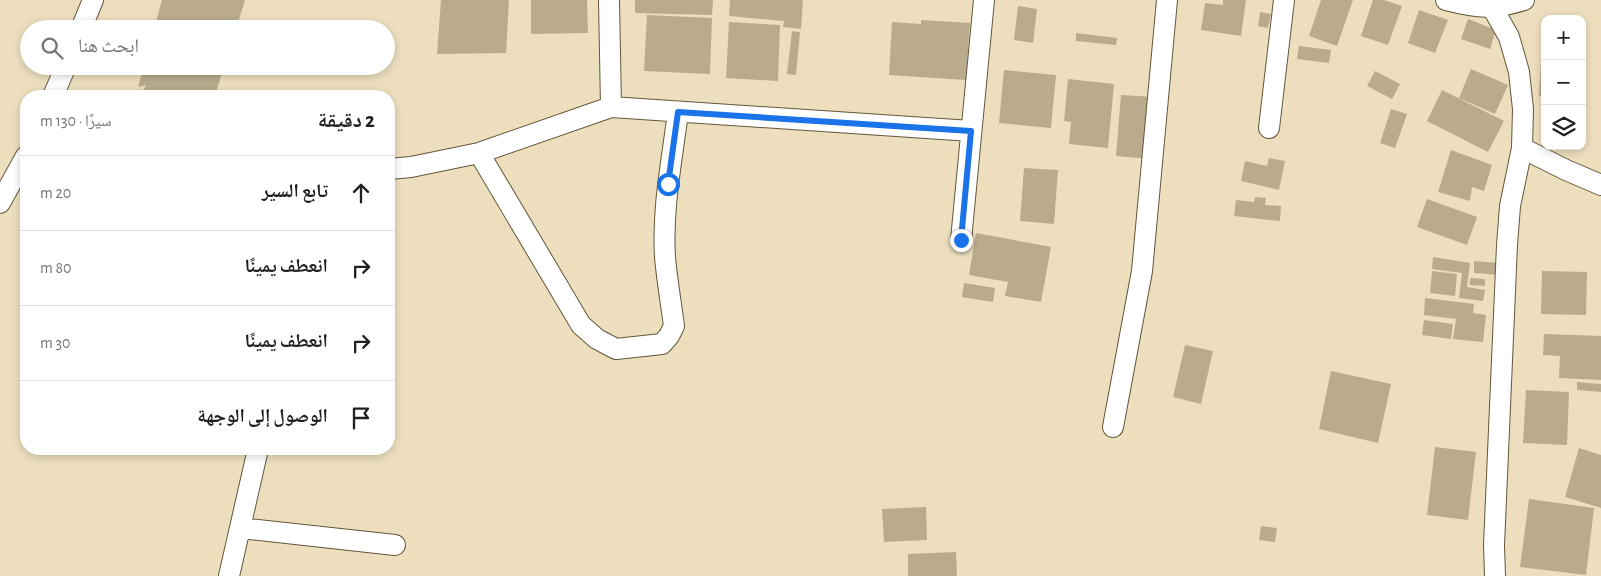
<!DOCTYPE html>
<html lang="ar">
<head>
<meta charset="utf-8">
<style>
	:root { --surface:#fff; --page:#f2f2f2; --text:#202124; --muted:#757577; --line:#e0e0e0 }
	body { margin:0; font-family:"Alegreya Sans","Noto Naskh Arabic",sans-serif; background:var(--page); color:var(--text); direction:rtl }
	.controls { position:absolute; right:15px; top:15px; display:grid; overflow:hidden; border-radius:10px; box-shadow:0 2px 8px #0003 }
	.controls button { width:45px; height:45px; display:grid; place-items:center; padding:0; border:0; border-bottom:1px solid var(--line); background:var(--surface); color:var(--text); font:25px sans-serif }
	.stop { position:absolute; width:15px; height:15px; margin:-11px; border:4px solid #1a73e8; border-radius:50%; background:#fff }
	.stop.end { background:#1a73e8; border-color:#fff; box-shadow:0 1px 5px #0008 }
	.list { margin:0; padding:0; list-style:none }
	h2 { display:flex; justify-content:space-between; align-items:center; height:65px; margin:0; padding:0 20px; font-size:21px }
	h2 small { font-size:16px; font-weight:400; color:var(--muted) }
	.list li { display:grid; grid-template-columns:32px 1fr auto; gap:15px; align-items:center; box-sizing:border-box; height:75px; padding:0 20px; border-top:1px solid var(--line) }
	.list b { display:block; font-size:19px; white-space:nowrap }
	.list em { font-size:16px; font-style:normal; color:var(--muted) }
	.icon { flex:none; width:28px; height:28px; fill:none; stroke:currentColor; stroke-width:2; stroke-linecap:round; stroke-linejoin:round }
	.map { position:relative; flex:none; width:1601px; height:576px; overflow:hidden; direction:ltr }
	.search { position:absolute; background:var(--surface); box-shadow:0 2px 8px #0003; left:20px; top:20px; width:375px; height:55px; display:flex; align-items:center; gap:12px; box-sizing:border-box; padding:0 18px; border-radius:28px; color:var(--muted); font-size:19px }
	.panel { position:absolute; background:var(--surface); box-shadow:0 2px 8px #0003; left:20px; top:90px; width:375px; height:365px; border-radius:20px; direction:rtl }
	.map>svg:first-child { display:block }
	.building { fill:#b9ab8c }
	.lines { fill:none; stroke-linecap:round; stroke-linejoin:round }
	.minor-casing { stroke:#63573a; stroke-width:22 }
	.minor { stroke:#fff; stroke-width:20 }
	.route { stroke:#1a73e8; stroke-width:6 }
</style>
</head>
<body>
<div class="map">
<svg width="1601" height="576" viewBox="0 0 1601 576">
	<rect width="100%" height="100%" fill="#eddfbe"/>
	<!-- building -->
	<path class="building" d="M162,0H245L236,29H154Z
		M441,0H509L506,53L437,54Z
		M531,0H587L588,33L531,34Z
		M635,0H713L712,15L635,13Z
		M730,0H803L801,29L783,27L784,21L729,16Z
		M1223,0H1246L1241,36L1201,30L1205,3L1223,5Z
		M1321,0H1353L1337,46L1309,36Z
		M1373,0H1384L1402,6L1388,45L1361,36Z
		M1018,6L1037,9L1033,43L1014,40Z
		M1419,10L1448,20L1435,53L1408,43Z
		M1260,12L1271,14L1268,28L1258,26Z
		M647,15L712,18L710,74L644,71Z
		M1468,19L1496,30L1490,49L1461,39Z
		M921,20L970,23L966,80L889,75L892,22L921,24Z
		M729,22L780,25L778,81L726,78Z
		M792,31L800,32L796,75L787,74Z
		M1076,33L1117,38L1116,45L1076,41Z
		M1299,46L1331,50L1329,63L1297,59Z
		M1541,60L1545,61V96H1539Z
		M144,66H224L215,96H140L146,85L138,87Z
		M1471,69L1508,85L1495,114L1459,98Z
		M1004,70L1056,75L1051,128L999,123Z
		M1375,71L1400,84L1392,99L1367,86Z
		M1068,79L1114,84L1108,148L1069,144L1071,122L1064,121Z
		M1442,90L1504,121L1488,152L1427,121Z
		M1121,95L1154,97L1150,159L1116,156Z
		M1391,109L1407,114L1395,148L1380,143Z
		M1451,150L1492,165L1484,191L1472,187L1470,201L1438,192Z
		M1269,158L1285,161L1279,190L1241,181L1245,161L1267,166Z
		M1024,168L1058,170L1054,224L1020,221Z
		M1255,197L1266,198L1265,205L1281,206L1280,221L1234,216L1236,200L1254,202Z
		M1427,199L1477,217L1467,245L1417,227Z
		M976,233L1051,247L1041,302L1005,296L1008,282L969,275Z
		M1433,257L1470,263L1467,287L1485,290L1483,301L1459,298L1462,273L1432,269Z
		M1474,261L1500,263L1499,275L1474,273Z
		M1432,271L1457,274L1455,296L1430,293Z
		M1542,271L1587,272L1586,315L1541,314Z
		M1470,278L1485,279V286L1470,285Z
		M964,283L995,288L993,302L962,297Z
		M1425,298L1474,304L1473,313L1486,315L1483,342L1453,339L1456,319L1424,315Z
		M1424,320L1453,324L1451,339L1422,335Z
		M1544,334L1601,336V380L1559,378L1560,356L1543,355Z
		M1185,345L1213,351L1201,404L1173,397Z
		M1331,371L1391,384L1378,443L1319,429Z
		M1577,382L1601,384V392L1577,390Z
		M1526,390L1569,392L1567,445L1523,443Z
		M1435,447L1476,452L1468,520L1427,515Z
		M1579,448L1601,455V508L1565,497Z
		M1529,499L1594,508L1586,575L1520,567Z
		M926,507L927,540L884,542L882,509Z
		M1261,526L1277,528L1275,542L1259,540Z
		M956,552L957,576H908V554Z"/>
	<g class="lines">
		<!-- minor casing -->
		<g class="minor-casing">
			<path id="minor" d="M609,0L611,107
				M1446,0C1478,8 1493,10 1524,0
				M1492,7L1509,37L1519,72L1523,109L1522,148L1510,206L1507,245L1494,545L1495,576
				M81,29L93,0
				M53,96L66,66
				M1269,128L1284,0
				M1522,148L1566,170L1601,185
				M479,153L581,325L597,339L616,349L662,344L669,336L674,326C671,303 667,280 665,257C662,209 672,160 678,112
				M389,169L411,167L479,153L611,107L971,131
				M0,203L26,156
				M961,240L984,0
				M1113,427L1142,271L1167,0
				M240,528L395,545
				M229,576L258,449"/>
		</g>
		<!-- minor -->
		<use href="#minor" class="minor"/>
	</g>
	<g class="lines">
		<!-- route -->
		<path class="route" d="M668,184L678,112L971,131L961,240"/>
	</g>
</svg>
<div class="controls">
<button>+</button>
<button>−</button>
<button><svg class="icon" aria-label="layers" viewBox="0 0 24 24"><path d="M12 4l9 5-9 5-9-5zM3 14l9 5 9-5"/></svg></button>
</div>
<div class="stop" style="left:668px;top:184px"></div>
<div class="stop end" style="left:961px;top:240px"></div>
<div class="search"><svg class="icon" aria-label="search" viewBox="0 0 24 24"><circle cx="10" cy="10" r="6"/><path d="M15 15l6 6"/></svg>ابحث هنا</div>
<section class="panel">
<h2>2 دقيقة<small>سيرًا · 130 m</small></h2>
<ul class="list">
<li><svg class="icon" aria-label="ahead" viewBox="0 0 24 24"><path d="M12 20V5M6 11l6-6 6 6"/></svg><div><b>تابع السير</b></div><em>20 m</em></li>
<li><svg class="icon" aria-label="right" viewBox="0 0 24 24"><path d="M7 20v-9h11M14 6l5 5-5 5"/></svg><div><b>انعطف يمينًا</b></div><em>80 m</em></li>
<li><svg class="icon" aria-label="right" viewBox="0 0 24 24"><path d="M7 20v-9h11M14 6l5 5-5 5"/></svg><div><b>انعطف يمينًا</b></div><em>30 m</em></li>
<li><svg class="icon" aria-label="arrive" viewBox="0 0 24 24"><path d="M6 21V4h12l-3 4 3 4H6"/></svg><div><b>الوصول إلى الوجهة</b></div></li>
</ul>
</section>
</div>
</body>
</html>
